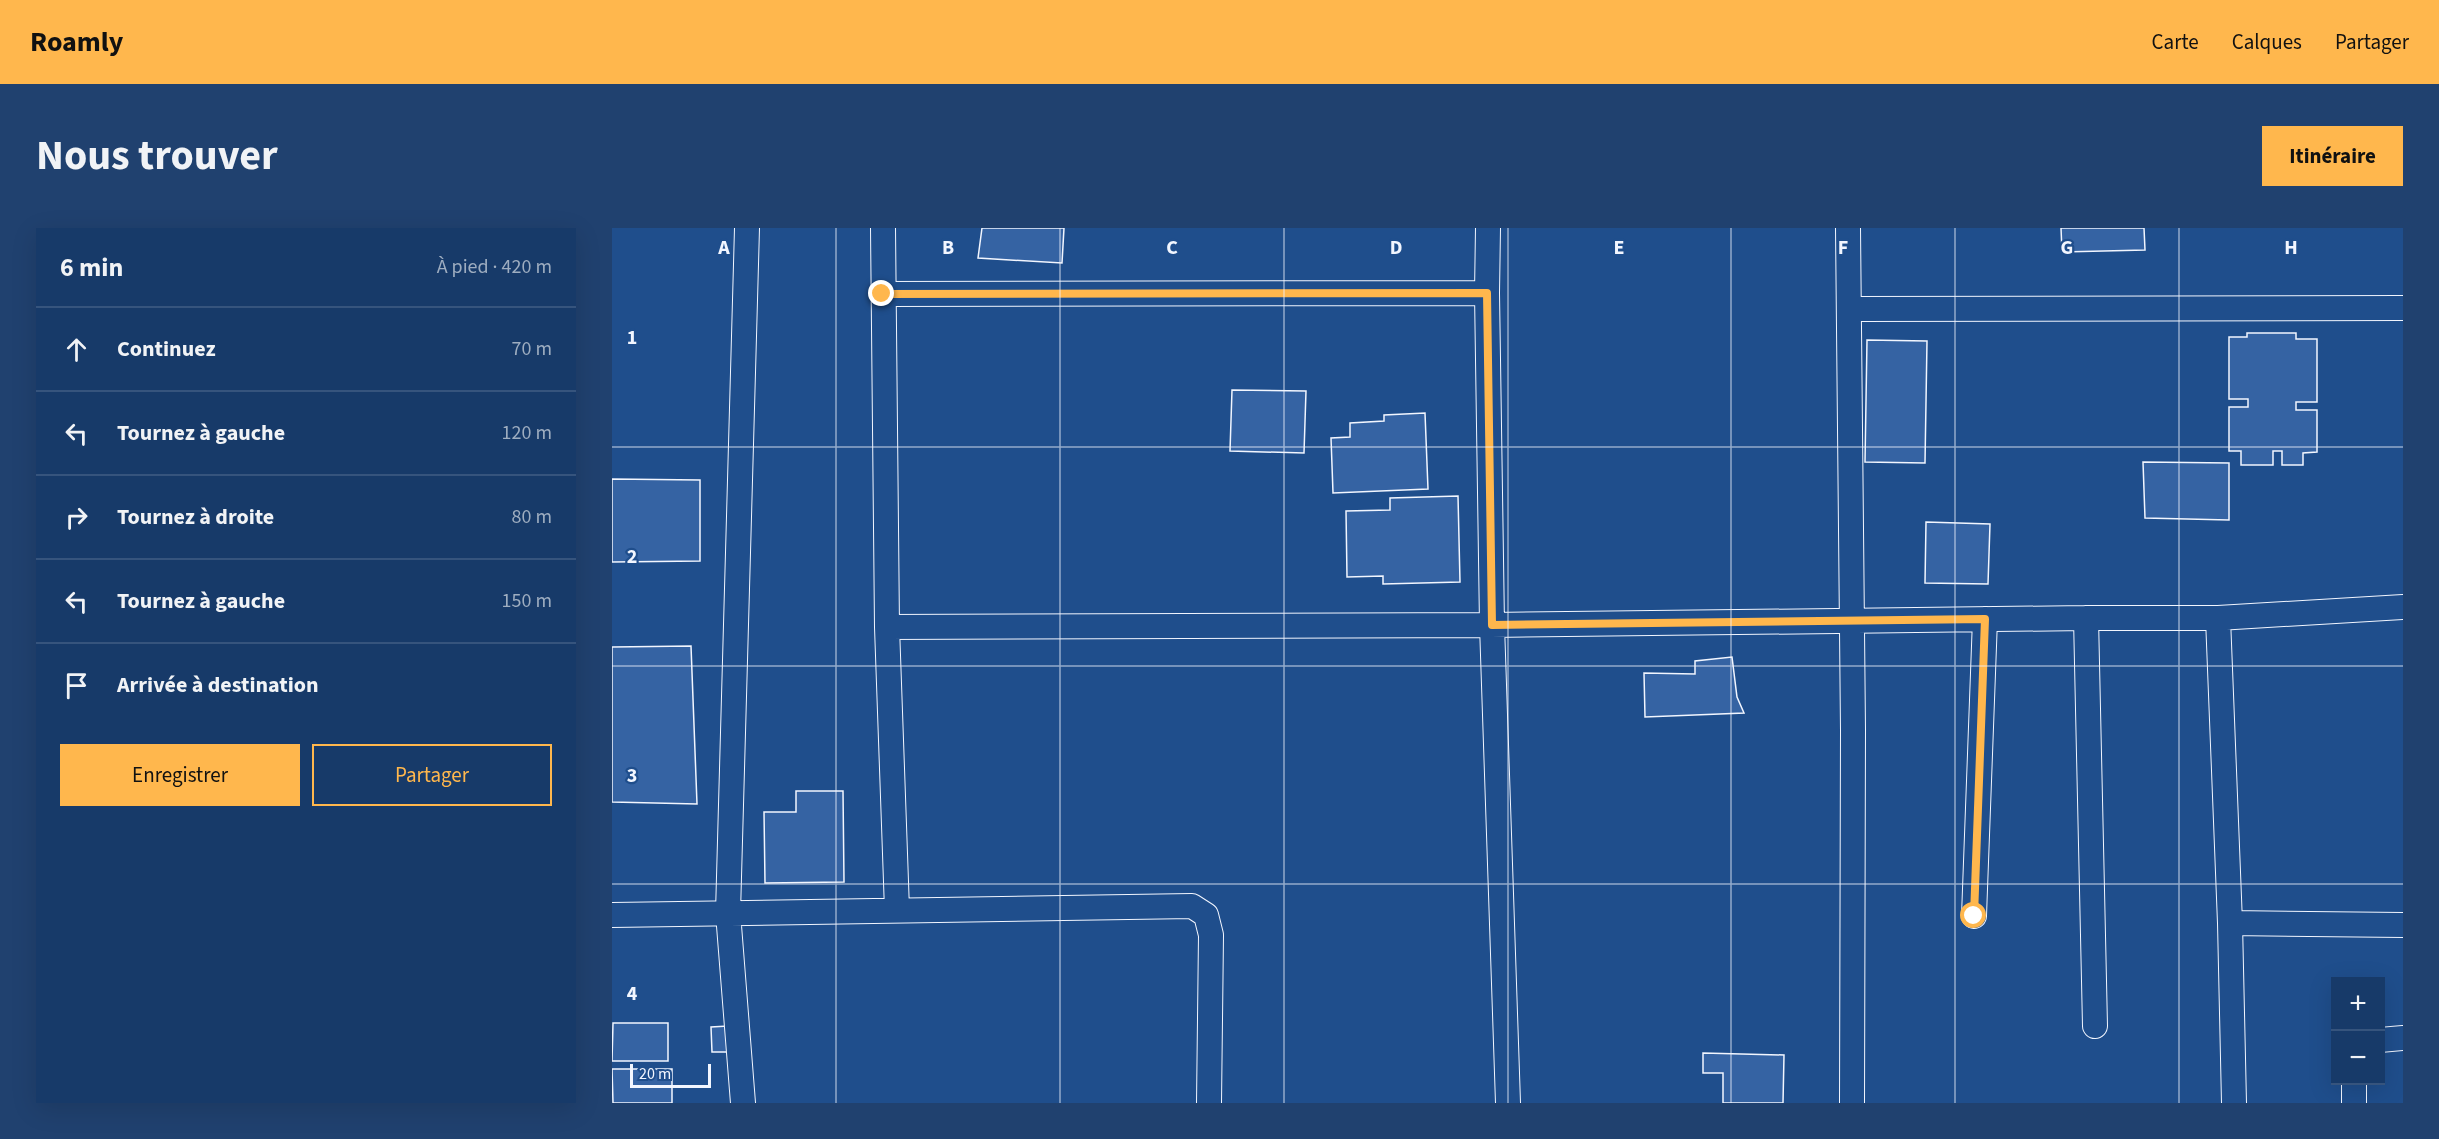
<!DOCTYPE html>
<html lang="fr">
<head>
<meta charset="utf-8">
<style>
	:root { --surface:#173a69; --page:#20416f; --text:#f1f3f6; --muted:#9eadc0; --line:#36547d; --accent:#ffb74d }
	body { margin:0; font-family:"Source Sans 3",sans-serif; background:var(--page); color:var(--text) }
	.controls { position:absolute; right:18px; bottom:18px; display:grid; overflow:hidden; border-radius:0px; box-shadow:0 6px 24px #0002 }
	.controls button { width:54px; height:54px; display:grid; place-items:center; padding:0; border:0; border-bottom:2px solid var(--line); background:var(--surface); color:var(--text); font:30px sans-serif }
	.scale { position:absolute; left:18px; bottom:15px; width:81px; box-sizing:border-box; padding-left:6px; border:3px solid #f2f6ff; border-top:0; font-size:16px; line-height:21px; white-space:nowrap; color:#f2f6ff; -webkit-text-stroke:4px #1f4e8c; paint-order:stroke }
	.stop { position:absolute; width:18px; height:18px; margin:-14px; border:4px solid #ffb74d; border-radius:50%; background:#fff }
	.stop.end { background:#ffb74d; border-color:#fff; box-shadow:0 2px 6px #0008 }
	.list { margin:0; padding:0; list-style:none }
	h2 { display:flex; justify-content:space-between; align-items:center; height:78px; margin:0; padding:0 24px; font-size:26px }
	h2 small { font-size:20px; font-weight:400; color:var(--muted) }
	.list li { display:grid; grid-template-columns:39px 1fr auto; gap:18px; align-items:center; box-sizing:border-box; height:84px; padding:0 24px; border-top:2px solid var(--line) }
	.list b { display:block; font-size:22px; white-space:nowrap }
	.list em { font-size:20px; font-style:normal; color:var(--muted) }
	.actions { display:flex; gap:12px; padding:18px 24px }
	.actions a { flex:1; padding:14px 0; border:2px solid var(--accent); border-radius:0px; text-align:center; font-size:21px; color:var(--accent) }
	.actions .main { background:var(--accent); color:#111 }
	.icon { flex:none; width:33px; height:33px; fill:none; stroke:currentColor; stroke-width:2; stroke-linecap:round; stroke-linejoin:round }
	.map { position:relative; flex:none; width:1791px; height:875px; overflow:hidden; border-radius:0px }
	header { display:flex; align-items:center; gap:36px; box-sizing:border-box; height:84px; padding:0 30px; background:var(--accent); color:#111 }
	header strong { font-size:28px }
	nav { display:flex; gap:33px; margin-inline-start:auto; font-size:21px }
	.intro { display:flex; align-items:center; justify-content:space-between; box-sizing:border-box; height:144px; padding:0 36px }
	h1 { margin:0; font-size:42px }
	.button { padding:15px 27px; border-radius:0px; background:var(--accent); color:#111; font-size:21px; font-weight:700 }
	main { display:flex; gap:36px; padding:0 36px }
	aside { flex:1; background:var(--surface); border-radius:0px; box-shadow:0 6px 24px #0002 }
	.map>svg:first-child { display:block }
	.building { fill:#3563a3; stroke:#f2f6ff; stroke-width:1.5 }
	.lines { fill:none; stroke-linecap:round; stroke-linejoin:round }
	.street-casing { stroke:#f2f6ff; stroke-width:26 }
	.street { stroke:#1f4e8c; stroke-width:24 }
	.route { stroke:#ffb74d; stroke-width:8 }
	.grid { fill:none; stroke:#f2f6ff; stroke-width:1.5; stroke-opacity:0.55 }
	.grid-label { font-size:20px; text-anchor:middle; font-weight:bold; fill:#f2f6ff; stroke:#1f4e8c; stroke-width:4.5; stroke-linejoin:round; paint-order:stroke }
</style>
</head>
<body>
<header>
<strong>Roamly</strong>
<nav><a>Carte</a><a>Calques</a><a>Partager</a></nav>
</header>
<div class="intro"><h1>Nous trouver</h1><a class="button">Itinéraire</a></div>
<main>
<aside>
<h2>6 min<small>À pied · 420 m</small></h2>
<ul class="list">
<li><svg class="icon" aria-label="ahead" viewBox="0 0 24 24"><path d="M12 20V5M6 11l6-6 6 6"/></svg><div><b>Continuez</b></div><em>70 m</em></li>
<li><svg class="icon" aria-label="left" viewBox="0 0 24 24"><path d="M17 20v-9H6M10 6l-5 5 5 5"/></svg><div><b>Tournez à gauche</b></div><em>120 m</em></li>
<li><svg class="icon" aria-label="right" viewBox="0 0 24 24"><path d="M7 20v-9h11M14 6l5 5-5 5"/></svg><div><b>Tournez à droite</b></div><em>80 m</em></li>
<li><svg class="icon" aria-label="left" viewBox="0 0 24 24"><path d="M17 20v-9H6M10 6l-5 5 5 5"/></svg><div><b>Tournez à gauche</b></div><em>150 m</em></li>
<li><svg class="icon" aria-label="arrive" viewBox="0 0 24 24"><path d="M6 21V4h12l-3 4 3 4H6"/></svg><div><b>Arrivée à destination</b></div></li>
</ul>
<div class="actions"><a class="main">Enregistrer</a><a>Partager</a></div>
</aside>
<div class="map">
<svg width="1791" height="875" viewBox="0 0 1791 875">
	<rect width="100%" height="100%" fill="#1f4e8c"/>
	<!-- building -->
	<path class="building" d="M370,0H452L450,35L366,30Z
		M1449,0H1532L1533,22L1450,24Z
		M1635,105H1684V111H1705V174H1684V182H1705V224L1691,225V237H1670V223H1661V237H1629V223H1617V179H1636V171H1617V109H1635Z
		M1255,112L1315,113L1313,235L1253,234Z
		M620,162L694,163L692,225L618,223Z
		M813,185L816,261L721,265L719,210L738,209V195L772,193V187Z
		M1531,234L1617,235V292L1533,290Z
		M0,251L88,252V333L0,334Z
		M846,268L848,354L771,356V348L735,349L734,283L778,282V270Z
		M1314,294L1378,296L1376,356L1313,355Z
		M79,418L85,576L0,574V419Z
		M1120,429L1125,469L1132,485L1033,489L1032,445L1083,446V433Z
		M184,563H231L232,654L153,655L152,584H184Z
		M1,795H56V833H0Z
		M116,798V824H100L99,799Z
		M1091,825L1172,827L1171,875H1111V845H1091Z
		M0,841H60V875H1Z"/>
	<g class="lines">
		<!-- street casing -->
		<g class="street-casing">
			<path id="street" d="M271,0L275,399L285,682
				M876,0L875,65L880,397L896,875
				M1236,0L1241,502L1240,875
				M270,66L875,65
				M1238,81L1791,80
				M1474,390L1483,798
				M1606,390L1618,695L1622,875
				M275,399L880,397L1474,390H1606L1791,379
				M0,687L580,678L594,687L599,707L597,875
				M1362,688L1373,391
				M1618,695L1791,697
				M1768,812L1791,810
				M131,875L116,685L135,0
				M1742,875V852"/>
		</g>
		<!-- street -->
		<use href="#street" class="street"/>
	</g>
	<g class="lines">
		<!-- route -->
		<path class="route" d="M270,66L875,65L880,397L1373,391L1362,688"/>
	</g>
	<!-- grid -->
	<path class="grid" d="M224,0V875M448,0V875M672,0V875M896,0V875M1119,0V875M1343,0V875M1567,0V875M0,219H1791M0,438H1791M0,656H1791"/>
	<g class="grid-label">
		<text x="112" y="26">A</text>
		<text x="336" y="26">B</text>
		<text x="560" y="26">C</text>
		<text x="784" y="26">D</text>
		<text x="1007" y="26">E</text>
		<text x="1231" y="26">F</text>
		<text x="1455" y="26">G</text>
		<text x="1679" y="26">H</text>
		<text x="20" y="116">1</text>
		<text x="20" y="335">2</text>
		<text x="20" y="554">3</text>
		<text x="20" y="772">4</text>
	</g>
</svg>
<div class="controls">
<button>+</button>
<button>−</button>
</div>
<div class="scale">20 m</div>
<div class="stop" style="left:1362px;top:688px"></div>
<div class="stop end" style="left:270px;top:66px"></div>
</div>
</main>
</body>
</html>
